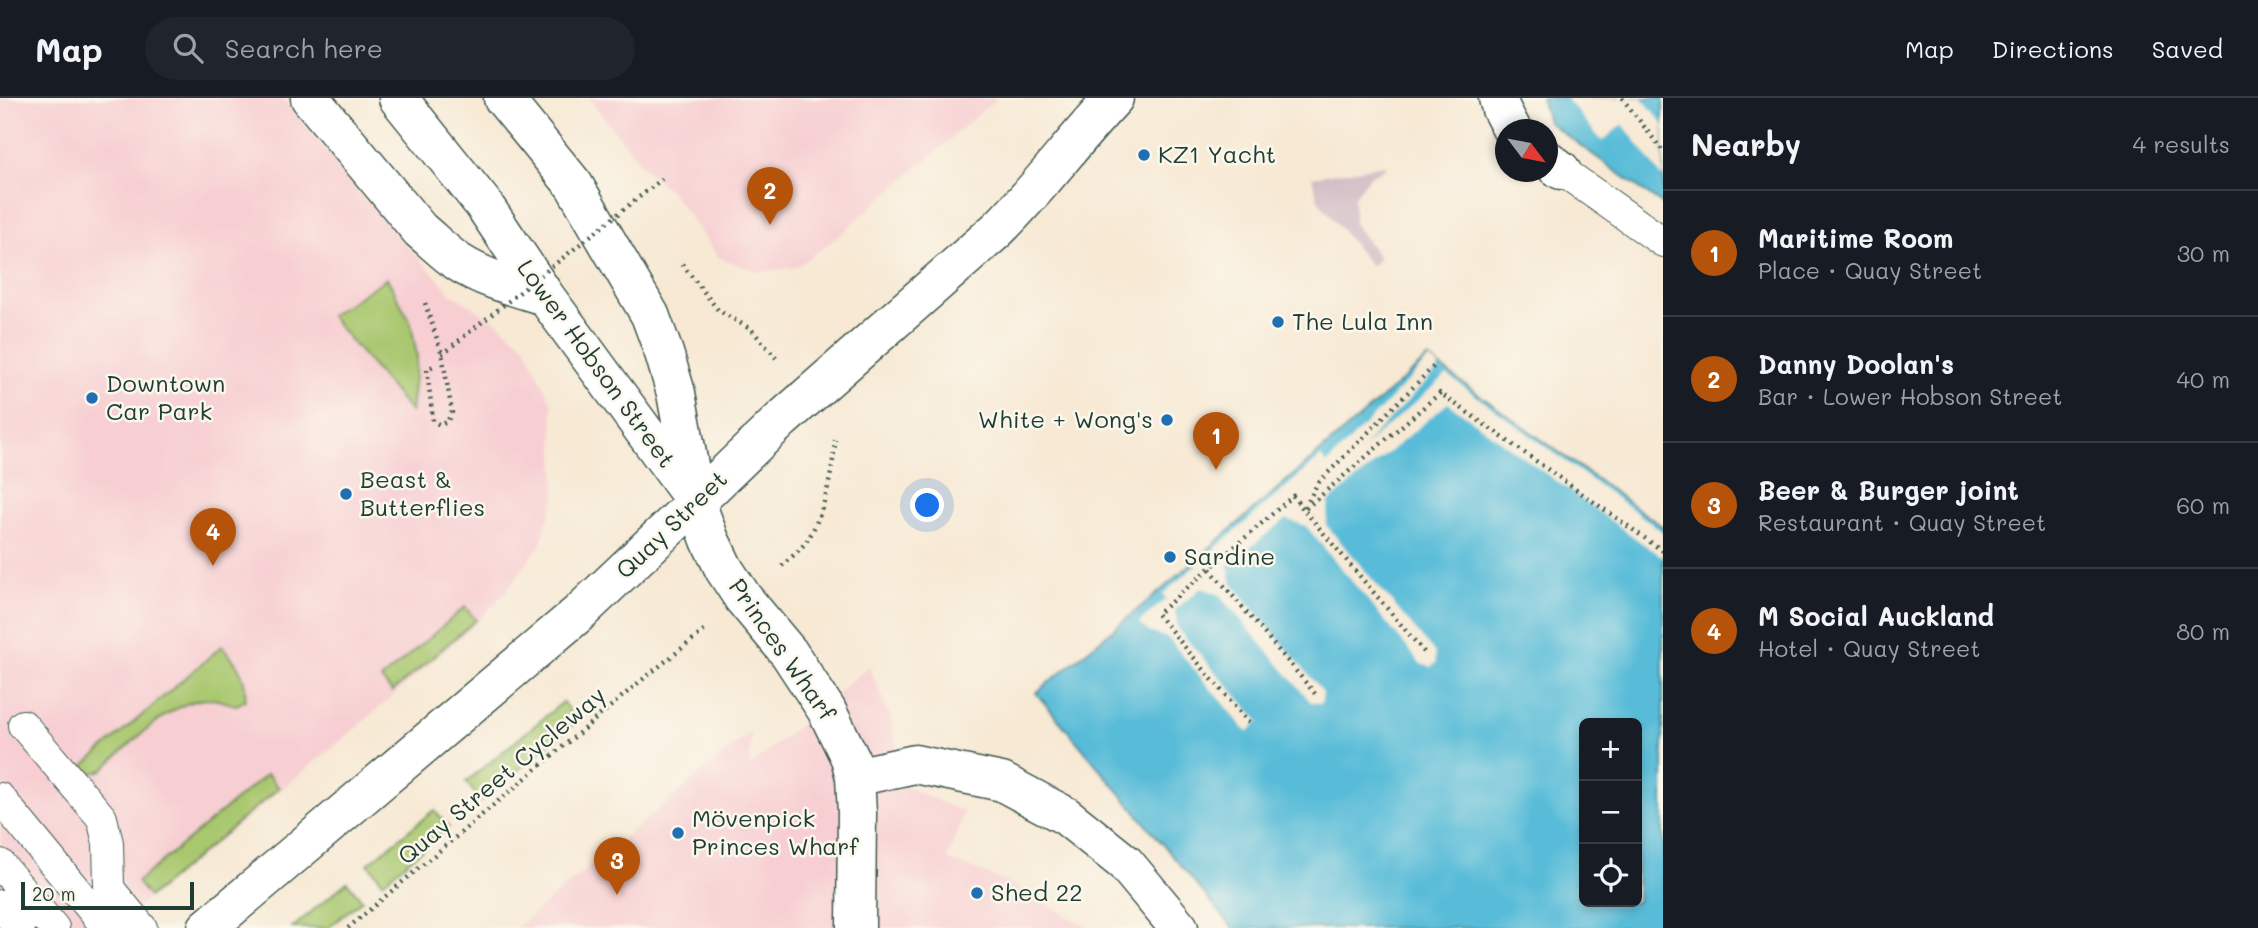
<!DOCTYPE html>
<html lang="en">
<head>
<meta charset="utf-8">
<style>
	:root { --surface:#171b24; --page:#20242c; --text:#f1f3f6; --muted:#9ea1a6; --line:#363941; --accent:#b45309 }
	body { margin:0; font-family:Mali,sans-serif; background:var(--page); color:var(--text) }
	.controls { position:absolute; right:21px; bottom:21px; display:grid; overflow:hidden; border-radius:10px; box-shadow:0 4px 10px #0003 }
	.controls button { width:63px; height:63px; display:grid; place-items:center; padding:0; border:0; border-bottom:2px solid var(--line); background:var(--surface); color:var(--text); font:35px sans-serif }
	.compass { position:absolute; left:1495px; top:21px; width:63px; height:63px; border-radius:50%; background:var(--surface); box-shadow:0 4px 10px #0003; rotate:122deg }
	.scale { position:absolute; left:21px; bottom:18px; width:173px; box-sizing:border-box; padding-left:7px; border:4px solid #1f3d34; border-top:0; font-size:19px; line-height:24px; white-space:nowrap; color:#1f3d34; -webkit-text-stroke:5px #fbf7ec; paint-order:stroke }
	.you { position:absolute; left:928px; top:408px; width:24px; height:24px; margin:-18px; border:5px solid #fff; border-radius:50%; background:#1a73e8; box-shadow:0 0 0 10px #1a73e833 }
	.badge { display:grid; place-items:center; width:46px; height:46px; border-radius:50%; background:var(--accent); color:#fff; font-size:23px; font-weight:700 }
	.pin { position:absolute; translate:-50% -58px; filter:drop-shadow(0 2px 4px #0008) }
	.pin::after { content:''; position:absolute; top:37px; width:24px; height:21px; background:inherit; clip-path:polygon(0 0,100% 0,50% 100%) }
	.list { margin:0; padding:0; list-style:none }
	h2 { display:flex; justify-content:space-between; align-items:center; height:91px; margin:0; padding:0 28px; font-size:30px }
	h2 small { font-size:23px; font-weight:400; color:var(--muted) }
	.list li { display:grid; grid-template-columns:46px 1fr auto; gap:21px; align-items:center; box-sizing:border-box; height:126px; padding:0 28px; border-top:2px solid var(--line) }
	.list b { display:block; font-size:26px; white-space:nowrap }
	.list p { margin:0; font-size:23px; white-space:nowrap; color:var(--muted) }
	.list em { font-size:23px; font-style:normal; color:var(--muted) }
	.icon { flex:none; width:38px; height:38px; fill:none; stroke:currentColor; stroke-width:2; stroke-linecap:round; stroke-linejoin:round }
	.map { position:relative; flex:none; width:1663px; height:830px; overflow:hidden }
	header { display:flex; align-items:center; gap:42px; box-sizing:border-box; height:98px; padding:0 35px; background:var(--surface); border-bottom:2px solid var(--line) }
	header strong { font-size:33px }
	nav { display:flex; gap:38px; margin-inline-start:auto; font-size:24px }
	.search { width:490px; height:63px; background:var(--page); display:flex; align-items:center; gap:18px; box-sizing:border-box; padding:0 24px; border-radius:38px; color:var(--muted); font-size:26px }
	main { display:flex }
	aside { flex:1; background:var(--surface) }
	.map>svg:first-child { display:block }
	.built { fill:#f7cfd2 }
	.industrial { fill:#d2bdc6 }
	.green { fill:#a9c76e; stroke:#648251; stroke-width:2 }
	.water { fill:#59bcd8; stroke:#3c7c86; stroke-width:2; fill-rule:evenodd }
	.pier { fill:#f7e9d4 }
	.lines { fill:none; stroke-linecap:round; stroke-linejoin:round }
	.lane-casing { stroke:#3f574c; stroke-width:32 }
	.street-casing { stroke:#3f574c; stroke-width:41 }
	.secondary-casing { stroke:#3f574c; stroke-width:41 }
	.path { stroke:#3f574c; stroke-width:4.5; stroke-dasharray:2 5; stroke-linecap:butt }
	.lane { stroke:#fff; stroke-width:30 }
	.street { stroke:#fff; stroke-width:38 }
	.secondary { stroke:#fff; stroke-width:38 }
	.path-bridge { stroke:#3f574c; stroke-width:4.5; stroke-dasharray:2 5; stroke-linecap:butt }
	.poi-dot { fill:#1f6fb2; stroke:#fbf7ec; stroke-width:2.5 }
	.labels { text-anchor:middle; stroke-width:5; stroke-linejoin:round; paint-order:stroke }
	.poi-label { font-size:24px; fill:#1f3d34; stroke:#fbf7ec; text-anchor:start }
	.street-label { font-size:24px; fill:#1f3d34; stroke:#fbf7ec }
</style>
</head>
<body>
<header>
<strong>Map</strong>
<div class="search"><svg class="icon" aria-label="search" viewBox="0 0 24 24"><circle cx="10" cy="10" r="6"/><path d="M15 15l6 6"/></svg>Search here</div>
<nav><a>Map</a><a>Directions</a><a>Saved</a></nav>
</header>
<main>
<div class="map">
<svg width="1663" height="830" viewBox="0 0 1663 830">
	<rect width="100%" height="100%" fill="#fbf7ec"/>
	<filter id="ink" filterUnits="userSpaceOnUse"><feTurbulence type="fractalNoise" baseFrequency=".0143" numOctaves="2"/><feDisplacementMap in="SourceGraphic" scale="14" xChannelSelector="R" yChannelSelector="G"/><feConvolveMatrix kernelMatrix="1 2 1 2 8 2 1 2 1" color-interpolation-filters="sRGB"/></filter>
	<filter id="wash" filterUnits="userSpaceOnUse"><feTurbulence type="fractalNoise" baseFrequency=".00686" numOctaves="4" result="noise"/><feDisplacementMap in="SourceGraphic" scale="28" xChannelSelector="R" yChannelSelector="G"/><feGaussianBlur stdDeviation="1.57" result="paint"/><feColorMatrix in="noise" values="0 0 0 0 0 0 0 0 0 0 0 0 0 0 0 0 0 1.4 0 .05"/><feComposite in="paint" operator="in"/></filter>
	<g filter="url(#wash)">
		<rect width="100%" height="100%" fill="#f7e9d4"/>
		<!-- built -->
		<path class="built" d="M0,0H283L402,142L452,196L495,223L525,247L552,306L556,397L540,447L508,491L476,525L349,636L112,830H0Z
			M588,0H997L835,141L796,169L759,174L718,159L673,96L646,72Z
			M869,568L889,616L897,648L899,686L964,714L947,761L1006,784L1048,806L1087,830H516L752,633L749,669Z"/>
		<!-- industrial -->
		<path class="industrial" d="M1385,67V70L1370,78L1354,99V126L1380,160L1371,168L1318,102L1312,79Z"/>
		<!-- green -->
		<path class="green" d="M387,180L411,225L417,259L411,314L330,218Z
			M465,509L476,522L392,594L381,581Z
			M222,548C236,564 248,579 245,602L237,607C228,606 219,601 210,601C172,600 128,649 101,673L92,675L82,669Z
			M563,604L577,623L481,703L466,684Z
			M267,676L279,690L149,799L137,784Z
			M434,712L449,729L383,784L368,766Z
			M347,784L362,802L328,830H292Z"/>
		<!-- water -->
		<path class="water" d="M1541,0H1663V107L1548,24Z
			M1428,260L1663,429V830H1233L1036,595L1160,493ZM1584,625H1637V804H1584Z"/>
		<!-- pier -->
		<path class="pier" d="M1566,0H1642L1663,26V80L1623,26L1602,43Z
			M1429,261L1440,269L1363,349L1447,277L1663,434V460L1448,305L1329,404L1326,427L1435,555L1436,565L1431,569L1421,566L1306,428L1286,421L1228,467L1231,484L1323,594L1321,605L1311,604L1219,496L1201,490L1175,512L1178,532L1259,623L1247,634L1168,540L1149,534L1139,524L1166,501L1163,496L1321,359L1327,366Z"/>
	</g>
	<g filter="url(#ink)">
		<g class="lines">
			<!-- lane casing -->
			<g class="lane-casing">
				<path id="lane" d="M1561,72L1663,144
					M23,627L102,720L108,745L109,788L112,794L142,830
					M0,700L107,830
					M0,766L54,830
					M0,807L20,830"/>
			</g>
			<!-- street casing -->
			<g class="street-casing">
				<path id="street" d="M1498,0L1501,11L1512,32
					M1548,62L1561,72
					M855,679L915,666L1002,684L1066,718L1125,765L1179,830
					M856,830L857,715L855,679L850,660L827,613L789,555L743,500L724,471L710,442L696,404L781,322L997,132C1039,91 1073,43 1114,0"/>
			</g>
			<!-- secondary casing -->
			<g class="secondary-casing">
				<path id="secondary" d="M310,0L420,132C433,143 445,155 458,164C484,181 516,189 545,198
					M398,0L484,107L545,198L696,404
					M503,0L574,87L650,217L664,255L676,295L694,395
					M207,830L578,516L696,404"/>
			</g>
			<!-- path -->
			<path class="path" d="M1622,0L1663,53
				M682,166L718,212L752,232L776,260
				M425,205L442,256L452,314L447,324L440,327L433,323L427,271L436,267
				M782,468C789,461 799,453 806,444C824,418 833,373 835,342
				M1210,471L1317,598
				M1424,554L1304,412L1317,386L1436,266
				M1249,625L1157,516L1293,398L1304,412L1440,295L1663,453
				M348,830L637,586L705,532"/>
			<!-- lane -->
			<use href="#lane" class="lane"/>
			<!-- street -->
			<use href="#street" class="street"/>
			<!-- secondary -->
			<use href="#secondary" class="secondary"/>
			<!-- path-bridge -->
			<path class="path-bridge" d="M442,256L662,81"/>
		</g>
	</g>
	<!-- markers -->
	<g class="poi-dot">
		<circle cx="1144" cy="57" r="7"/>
		<circle cx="1278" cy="224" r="7"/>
		<circle cx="92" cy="300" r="7"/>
		<circle cx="1167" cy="322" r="7"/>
		<circle cx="346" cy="396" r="7"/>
		<circle cx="1170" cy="459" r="7"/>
		<circle cx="678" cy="735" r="7"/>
		<circle cx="977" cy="795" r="7"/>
	</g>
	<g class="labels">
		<!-- poi labels -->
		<g class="poi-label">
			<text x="1158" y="65">KZ1 Yacht</text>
			<text x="1292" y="232">The Lula Inn</text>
			<text x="106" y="294">Downtown<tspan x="106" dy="28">Car Park</tspan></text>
			<text x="1153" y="330" text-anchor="end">White + Wong's</text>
			<text x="360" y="390">Beast &amp;<tspan x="360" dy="28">Butterflies</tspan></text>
			<text x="1184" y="467">Sardine</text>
			<text x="692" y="729">Mövenpick<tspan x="692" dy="28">Princes Wharf</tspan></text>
			<text x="991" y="803">Shed 22</text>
		</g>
		<!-- street labels -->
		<g class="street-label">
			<text transform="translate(596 266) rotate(54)" y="8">Lower Hobson Street</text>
			<text transform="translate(672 427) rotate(-44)" y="8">Quay Street</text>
			<text transform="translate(782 552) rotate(55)" y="8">Princes Wharf</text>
			<text transform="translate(502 678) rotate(-40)" y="8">Quay Street Cycleway</text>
		</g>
	</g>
</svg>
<div class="controls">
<button>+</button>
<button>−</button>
<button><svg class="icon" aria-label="locate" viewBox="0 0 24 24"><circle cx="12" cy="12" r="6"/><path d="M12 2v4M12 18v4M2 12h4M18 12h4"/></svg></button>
</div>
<svg class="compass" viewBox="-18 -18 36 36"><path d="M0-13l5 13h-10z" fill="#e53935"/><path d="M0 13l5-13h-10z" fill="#9ea1a6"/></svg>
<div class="scale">20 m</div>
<div class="you"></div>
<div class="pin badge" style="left:1216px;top:372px">1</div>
<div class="pin badge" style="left:770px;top:127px">2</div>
<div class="pin badge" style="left:617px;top:797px">3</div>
<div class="pin badge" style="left:213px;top:468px">4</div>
</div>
<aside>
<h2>Nearby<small>4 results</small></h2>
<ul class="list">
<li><span class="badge">1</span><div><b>Maritime Room</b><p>Place · Quay Street</p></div><em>30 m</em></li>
<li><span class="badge">2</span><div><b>Danny Doolan's</b><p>Bar · Lower Hobson Street</p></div><em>40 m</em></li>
<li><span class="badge">3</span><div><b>Beer &amp; Burger joint</b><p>Restaurant · Quay Street</p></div><em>60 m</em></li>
<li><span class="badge">4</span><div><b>M Social Auckland</b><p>Hotel · Quay Street</p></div><em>80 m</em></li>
</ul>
</aside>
</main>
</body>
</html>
